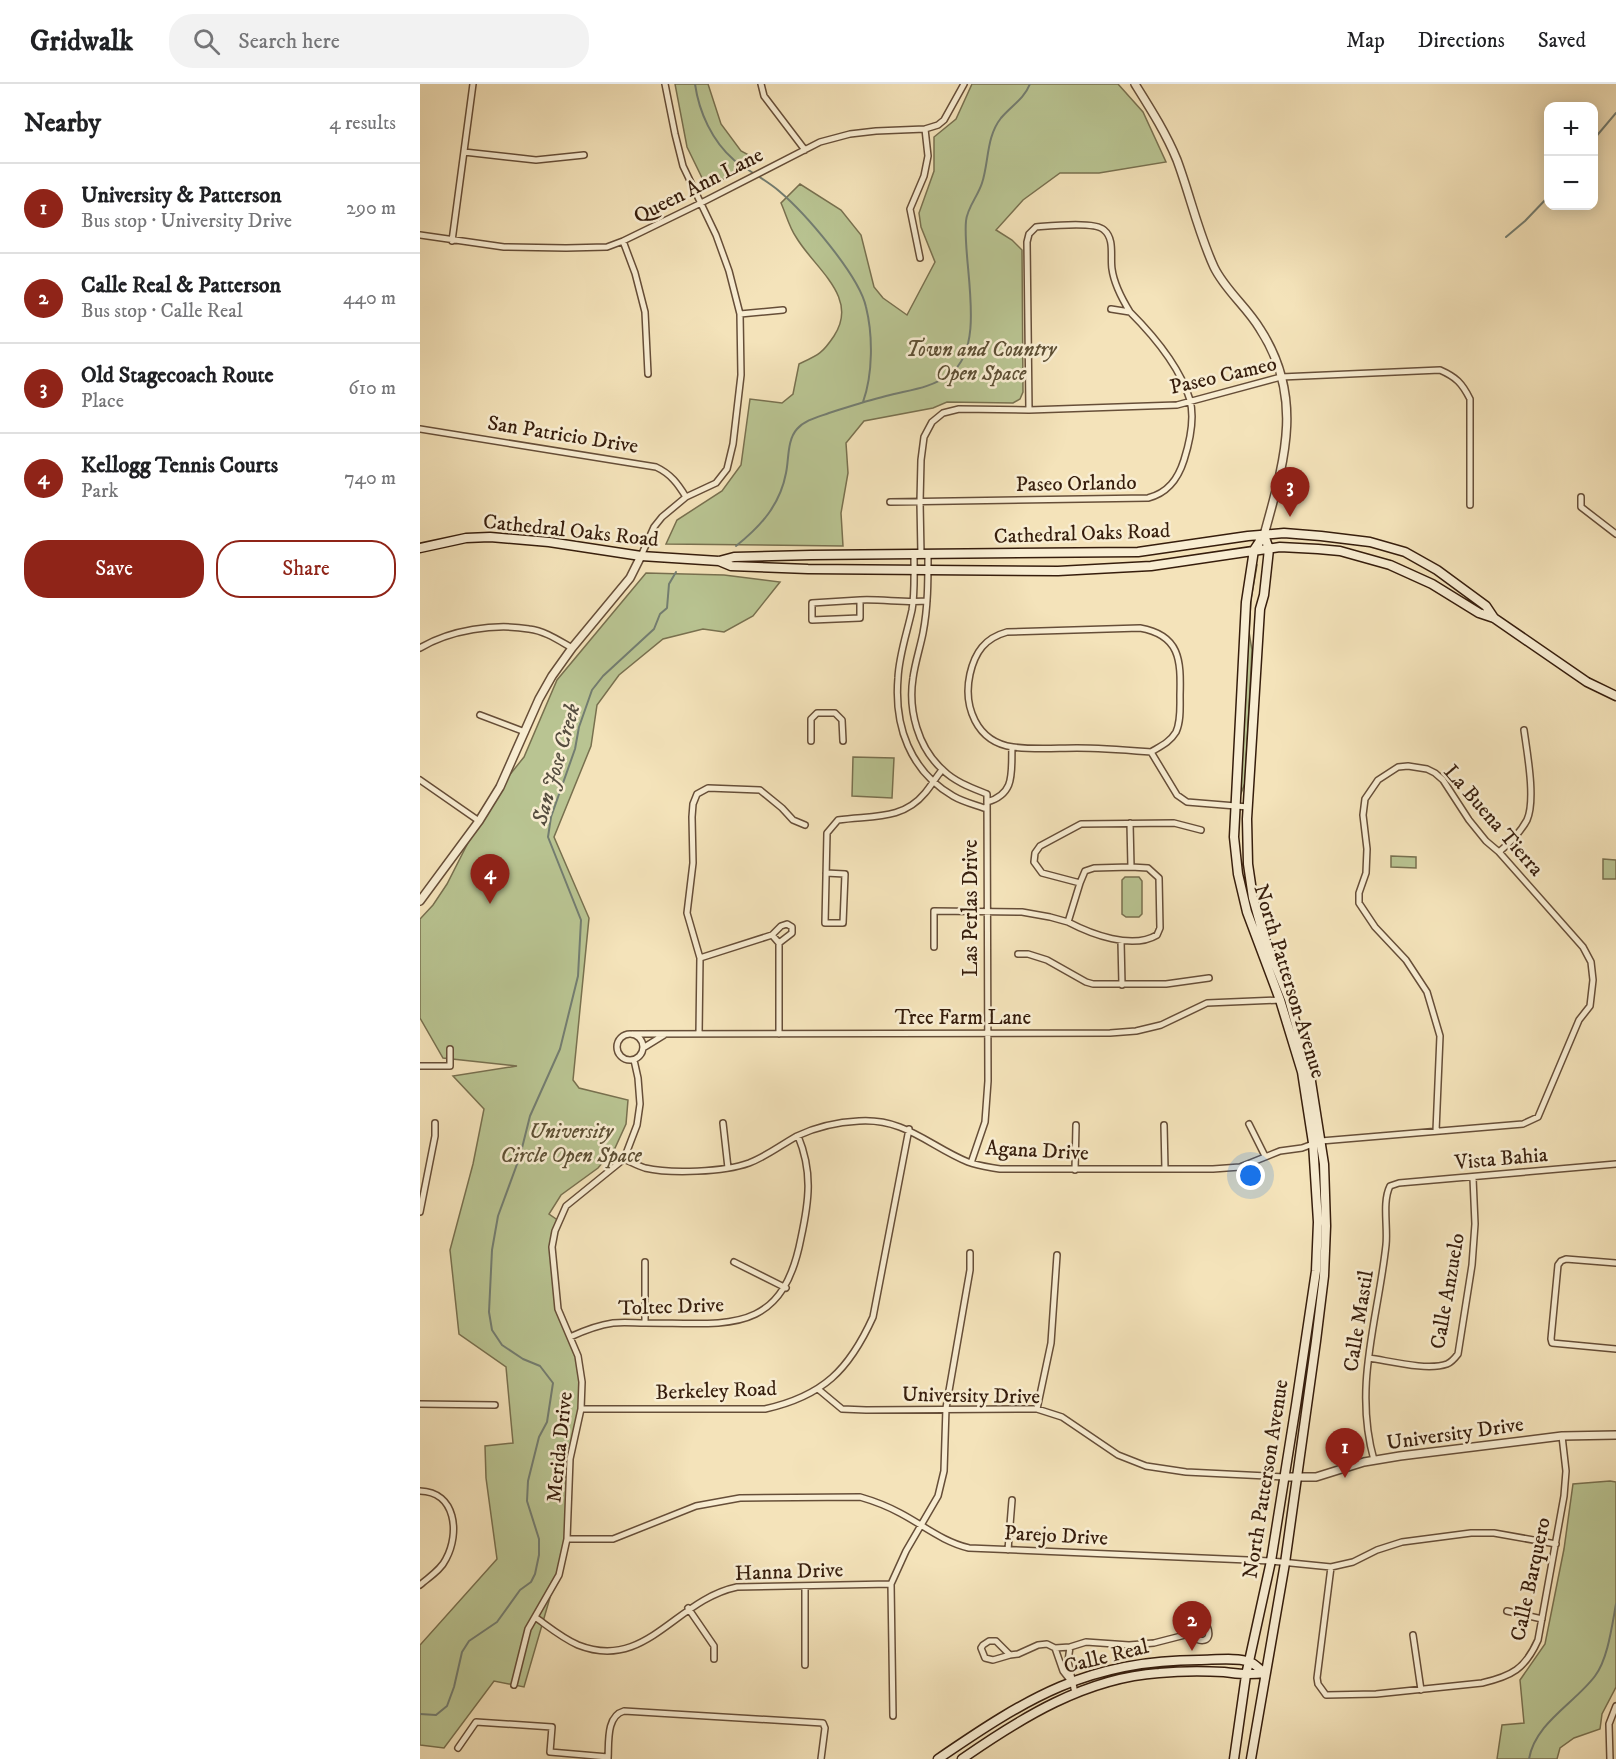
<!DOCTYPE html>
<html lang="en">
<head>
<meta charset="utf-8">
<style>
	:root { --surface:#fff; --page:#f2f2f2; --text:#202124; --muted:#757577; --line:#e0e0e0; --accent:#8f2418 }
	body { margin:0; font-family:"IM FELL DW Pica",serif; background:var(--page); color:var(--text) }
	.controls { position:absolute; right:18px; top:18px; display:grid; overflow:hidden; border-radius:12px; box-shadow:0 3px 15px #0003 }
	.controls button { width:54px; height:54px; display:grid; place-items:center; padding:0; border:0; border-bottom:2px solid var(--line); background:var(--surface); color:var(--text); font:30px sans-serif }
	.you { position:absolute; left:831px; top:1092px; width:21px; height:21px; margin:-15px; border:4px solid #fff; border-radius:50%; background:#1a73e8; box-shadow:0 0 0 9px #1a73e833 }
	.badge { display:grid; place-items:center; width:39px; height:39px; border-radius:50%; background:var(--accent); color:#fff; font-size:20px; font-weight:700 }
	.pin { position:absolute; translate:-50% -50px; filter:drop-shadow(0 2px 3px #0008) }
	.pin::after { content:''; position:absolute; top:32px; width:21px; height:18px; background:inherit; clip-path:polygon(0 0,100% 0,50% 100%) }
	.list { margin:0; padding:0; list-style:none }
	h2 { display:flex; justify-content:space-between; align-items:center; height:78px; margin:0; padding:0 24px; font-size:26px }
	h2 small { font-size:20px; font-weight:400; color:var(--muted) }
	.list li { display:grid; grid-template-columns:39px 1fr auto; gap:18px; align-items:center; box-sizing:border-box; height:90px; padding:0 24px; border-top:2px solid var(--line) }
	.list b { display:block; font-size:22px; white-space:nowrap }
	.list p { margin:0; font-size:20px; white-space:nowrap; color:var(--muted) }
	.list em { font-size:20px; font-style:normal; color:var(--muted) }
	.actions { display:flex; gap:12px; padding:18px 24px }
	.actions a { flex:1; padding:14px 0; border:2px solid var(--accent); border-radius:24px; text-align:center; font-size:21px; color:var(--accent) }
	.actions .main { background:var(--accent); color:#fff }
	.icon { flex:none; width:33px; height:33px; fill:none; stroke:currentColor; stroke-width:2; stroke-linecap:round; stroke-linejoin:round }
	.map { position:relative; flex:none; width:1196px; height:1675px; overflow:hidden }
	header { display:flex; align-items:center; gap:36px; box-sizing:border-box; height:84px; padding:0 30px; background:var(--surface); border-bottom:2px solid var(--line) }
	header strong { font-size:28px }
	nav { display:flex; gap:33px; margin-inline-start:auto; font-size:21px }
	.search { width:420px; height:54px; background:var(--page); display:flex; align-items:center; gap:15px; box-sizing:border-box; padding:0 21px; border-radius:24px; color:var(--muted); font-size:22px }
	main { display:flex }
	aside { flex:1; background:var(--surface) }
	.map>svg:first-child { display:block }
	.green { fill:#b9c492; stroke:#78704f; stroke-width:1.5 }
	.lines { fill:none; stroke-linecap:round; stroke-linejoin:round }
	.stream { stroke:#737d71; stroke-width:2 }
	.minor-casing { stroke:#664e38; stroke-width:8 }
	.tertiary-casing { stroke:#664e38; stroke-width:10 }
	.secondary-casing { stroke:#361d0c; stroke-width:11 }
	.minor { stroke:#f8edd2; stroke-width:5 }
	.tertiary { stroke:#f8edd2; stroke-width:7 }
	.secondary { stroke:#f8edd2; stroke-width:8 }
	.labels { text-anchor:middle; stroke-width:5; stroke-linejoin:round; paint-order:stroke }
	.street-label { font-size:21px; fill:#361d0c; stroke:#f8edd2 }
	.park-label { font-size:21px; font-style:italic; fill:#5d4f34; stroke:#f8edd2 }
	.water-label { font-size:22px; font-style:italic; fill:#554d3f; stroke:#f8edd2 }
</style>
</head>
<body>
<header>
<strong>Gridwalk</strong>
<div class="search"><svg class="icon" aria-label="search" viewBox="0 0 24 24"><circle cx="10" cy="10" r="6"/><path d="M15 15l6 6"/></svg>Search here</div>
<nav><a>Map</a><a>Directions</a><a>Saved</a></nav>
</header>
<main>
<aside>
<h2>Nearby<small>4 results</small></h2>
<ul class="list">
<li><span class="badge">1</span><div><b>University &amp; Patterson</b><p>Bus stop · University Drive</p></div><em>290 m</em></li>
<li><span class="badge">2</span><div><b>Calle Real &amp; Patterson</b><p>Bus stop · Calle Real</p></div><em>440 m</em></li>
<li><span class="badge">3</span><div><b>Old Stagecoach Route</b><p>Place</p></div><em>610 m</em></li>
<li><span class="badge">4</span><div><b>Kellogg Tennis Courts</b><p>Park</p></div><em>740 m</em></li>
</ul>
<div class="actions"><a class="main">Save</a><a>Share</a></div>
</aside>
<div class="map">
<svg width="1196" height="1675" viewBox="0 0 1196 1675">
	<rect width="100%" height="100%" fill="#f4e3ba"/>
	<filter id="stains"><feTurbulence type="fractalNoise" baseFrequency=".00333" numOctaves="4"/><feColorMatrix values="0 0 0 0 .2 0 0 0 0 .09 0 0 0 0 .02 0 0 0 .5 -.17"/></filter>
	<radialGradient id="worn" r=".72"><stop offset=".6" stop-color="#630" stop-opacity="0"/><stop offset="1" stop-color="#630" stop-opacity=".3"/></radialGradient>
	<!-- green -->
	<path class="green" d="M255,0H288L301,40L321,67L338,76L287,104L267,63Z
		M552,0H698L723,28L746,78L679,89H640L603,116L576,146L592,156L602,166L603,308L600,315L593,319L527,318L513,324L444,337L426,359L428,389L421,429L423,462L246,460L257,436L302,407L321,381L330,315L362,319L373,310L379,280C398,271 402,270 414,252C440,213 394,184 376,153C369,143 366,130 361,119L380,100L421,126L441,151L454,203L463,214L487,231L515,178L501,143L499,129L514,87V53L536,35Z
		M835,481H837L831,515L829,548L832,566L825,699L820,712L830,509Z
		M226,489L304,491L360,498L333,532L304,548L283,545L243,555L199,591L177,621L171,662L134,753L169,834L153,996L159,1004L208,1016L206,1040L195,1064L178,1084L141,1111L129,1130L139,1137L132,1163L138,1225L158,1272L162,1298L161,1325L154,1353L147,1455L104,1603L74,1597L24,1664L0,1661V1561L77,1475L66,1394L65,1362L93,1359L86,1283L39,1250L30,1166L53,1080L64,1025L33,992L97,982L23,974L0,934V835L13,821L27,800L59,737L80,703L104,673L137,596Z
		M433,673L474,674L472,714L432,712Z
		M971,772L996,773V784L971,783Z
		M1183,775L1196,776V795H1183Z
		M705,793H719L722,797V830L719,833H706L702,830V796Z
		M1190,1397L1196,1398V1603L1182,1630L1180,1645L1154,1654L1140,1664L1137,1675H1077L1082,1641L1104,1639L1100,1596L1125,1560L1144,1465L1153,1400Z"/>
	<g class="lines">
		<!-- stream -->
		<path class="stream" d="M275,0C279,28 292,57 314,76C328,87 345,95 359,107C384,128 439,191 446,223C453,251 453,290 443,318
			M1174,55L1196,29
			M1086,153L1105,137L1128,113
			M316,462C341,442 360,421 366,389C369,375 367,356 377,345C385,336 398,333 409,329C428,323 446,317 466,312C488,306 510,305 530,290C568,262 542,178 546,137C547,124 558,112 562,99C569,78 566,53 581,34C591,22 604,15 610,0
			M0,1630L16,1631L27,1622L34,1603L42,1568L49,1557L77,1538L100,1506L111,1498L115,1490L119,1471V1455L107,1417L108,1397L119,1353L127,1338L133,1299L120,1282L103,1275L82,1261L72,1246L69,1228L72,1166L78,1132L100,1072L110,1032L140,965L158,892L161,836L128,753L131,733L155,665L159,643L172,606L183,592L234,545L240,530L247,524L249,500L256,488
			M1109,1675C1115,1639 1155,1619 1175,1592C1188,1575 1192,1541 1196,1520"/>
		<!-- minor casing -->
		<g class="minor-casing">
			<path id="minor" d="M341,0L344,12L385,66
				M44,68L116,76L164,71
				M0,151L84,163L146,164L187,163L203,157L281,119L400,58L430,50L456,47L505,45L518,41L524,36L544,0
				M32,157L53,0
				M203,157L215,189L225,228L228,290
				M500,174L490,125L504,92L508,72L505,45
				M320,230L363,226
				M609,326L607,158L609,150L616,143C629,142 675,137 684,146C695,155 690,173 692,185C694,200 702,215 710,228
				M0,345L236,383C251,390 258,400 266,413
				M1161,413V423L1196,450
				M470,418L728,414C748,409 758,395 764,376C770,357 775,335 770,316C760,283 734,252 710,228L691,225
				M501,470L500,418L501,376L504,353L512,338L523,329L539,325L609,326L757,321L861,293L1020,286C1036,293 1042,299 1050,315V421
				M494,471C494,489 495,509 492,526C487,549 479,571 478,594C474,642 490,687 533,712C543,718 556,721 567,725
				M508,471C508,497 508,523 503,549C500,564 495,579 493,594C488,626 498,664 523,686C535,698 552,704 567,710L568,997L565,1038L551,1079
				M221,472L234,443L242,433L266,413L296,399L307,385L313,360L321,291L320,230L309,187L296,151L263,82L255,50L245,0
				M440,516L392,519V536L440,534V516C463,515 485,519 507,517
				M0,564C30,546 75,539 109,545C125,547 138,556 152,564
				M60,631L105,648
				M391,657V635L397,629H415L422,636L423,657
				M731,668C741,662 750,658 756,648C761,637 760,623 760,611C761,576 760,551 720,544L587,548C565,554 555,568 550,590C543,622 556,658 593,663C613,666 637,664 657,664C682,664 706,666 731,668L757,711L767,718L828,723
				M0,696L59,737
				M567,718C596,710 591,688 592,663
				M710,739L711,783
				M1079,768C1090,759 1100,749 1107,736C1116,716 1107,668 1104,646
				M711,783L728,784L739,794L740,844L737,851C712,866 671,850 648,838L660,799L665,787L674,784Z
				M406,789L425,790L423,839H405L407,749L418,736C451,731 482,737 505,709C511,702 516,693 522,686
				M660,799L622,789L614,778L615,769L620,762L661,740L754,739L781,746
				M352,851L361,842L367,840L372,843V849L359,859
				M701,857L702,901
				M514,863V827L602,828L630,833L648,838
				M598,870H608L627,876L666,898L673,900H746L789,894
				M280,874L352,851L359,859V950
				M212,950L690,949L716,947L741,941L787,919L861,916
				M279,950L280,874L267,829L273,779L272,733L273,720L277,710L288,704L340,706L362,724L373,736L385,741
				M197 963a13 13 0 1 1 26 0a13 13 0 1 1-26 0Z
				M223,964L244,951
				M0,982H30V965
				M303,1039L308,1084
				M829,1040L845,1072
				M744,1041L745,1085
				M204,1075C211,1078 218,1082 225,1084C251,1090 304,1088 329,1079C347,1072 361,1061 377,1052C396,1043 419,1038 439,1037C485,1034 509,1062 548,1078C558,1082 569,1083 580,1085H793L820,1083L860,1067L882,1064L901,1057L1103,1040L1118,1033L1159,936L1170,922L1173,896L1171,878L1163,863L1079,768L1066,757L1049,736L1023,696L1015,689L1007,685L988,682L978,683L958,696L945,715L943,731L947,765L946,789L939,809V819L955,843L986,876L1007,908L1020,952L1016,1047
				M655,1086L656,1041
				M0,1128L15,1052V1039
				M314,1178L366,1204
				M1196,1179L1146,1175L1141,1177L1138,1181L1131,1255L1132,1259L1196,1265
				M225,1239V1178
				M150,1253C163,1247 179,1241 193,1239C204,1238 215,1239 225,1239C307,1239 362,1253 381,1154C389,1117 393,1088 378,1052
				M949,1274C970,1277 1007,1287 1027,1280C1032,1278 1035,1274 1038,1270L1052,1181L1055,1140L1053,1094
				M398,1305L422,1325L446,1326L617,1325L642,1333L698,1371L726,1382L766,1388L865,1393
				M0,1320L75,1321
				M161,1325H345C403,1312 429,1286 453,1233L489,1045
				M617,1325L631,1259L637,1171
				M954,1376C933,1302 958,1235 966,1161C968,1143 962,1118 970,1102L979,1099L1196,1080
				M0,1407C36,1408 40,1449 26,1475C21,1486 9,1493 0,1501
				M147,1455H193L276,1422L320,1414L440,1413C454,1417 467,1422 480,1429C503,1441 523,1458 549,1464L851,1477L911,1483L933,1478L957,1466L982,1458L1051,1449H1074L1136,1460
				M588,1466L592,1416
				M911,1483L897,1594L898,1600L906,1611L956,1610L1062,1599C1092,1592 1105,1585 1118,1556L1144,1412L1146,1387L1142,1352
				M385,1502V1581
				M268,1524L294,1562V1575
				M1087,1527L1122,1535
				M115,1533C129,1543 142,1554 158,1561C226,1588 255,1516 317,1503L471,1500
				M779,1539L787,1542C794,1559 779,1560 769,1550L774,1541Z
				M993,1551L1001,1606
				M569,1557H576L590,1571L573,1576L565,1574L561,1564L563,1561Z
				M650,1563L648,1577L655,1609
				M635,1564L643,1587L650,1596
				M590,1571L598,1570L618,1561L627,1560L635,1564L650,1563L666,1558L709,1561L734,1559L769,1550
				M94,1601L108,1545L139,1491L147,1455L150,1375L161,1325L162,1298L158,1272L138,1225L132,1163L135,1147L146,1122L204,1075L217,1041L220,1020L218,994L214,976
				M473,1632L471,1500L486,1467L518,1412L524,1387L526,1324L550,1186V1169
				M38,1664L56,1638L132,1643L130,1668L188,1673
				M188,1675C189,1658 186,1632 204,1627L403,1639L405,1644L401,1675
				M1190,1675L1189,1640L1196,1622"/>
		</g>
		<!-- tertiary casing -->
		<g class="tertiary-casing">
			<path id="tertiary" d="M715,0C730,24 746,49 757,76C770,111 778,148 794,183C805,206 827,223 840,245C885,314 864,378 844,451
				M0,817L59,737L80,703L119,615L132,592L152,564L210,494L221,472
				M865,1393H896L944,1378L980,1372L1142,1352L1196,1351"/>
		</g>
		<!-- secondary casing -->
		<g class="secondary-casing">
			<path id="secondary" d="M0,464L46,454L70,453L129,458L221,472L299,477L314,473L391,471L718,468L828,452L864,449L901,452L950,458L985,468L1017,486L1066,522L1074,534
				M299,477L311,482L388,485L638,487L731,482L860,463L898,465L920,467L970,481L1012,500L1059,529L1074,534L1167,598L1196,612
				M518,1675C607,1614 668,1576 779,1576C793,1576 818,1573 830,1578C835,1580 840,1586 845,1589
				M542,1675C601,1634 665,1594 739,1589C760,1587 783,1587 804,1588C819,1590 829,1591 845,1589
				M814,1675L826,1591L851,1477L876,1321L896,1187L898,1138L893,1059L882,988L860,916L827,828L818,790L814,753L826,518L834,466L844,451
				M831,1675L865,1479L896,1257L904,1192L906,1142L904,1080L890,991L869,915L843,850L833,814L828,780L827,735L840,525L844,511L849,465L844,451"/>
		</g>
		<!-- minor -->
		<use href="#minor" class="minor"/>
		<!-- tertiary -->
		<use href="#tertiary" class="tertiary"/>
		<!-- secondary -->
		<use href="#secondary" class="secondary"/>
	</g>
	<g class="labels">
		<!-- street labels -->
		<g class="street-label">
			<text transform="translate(278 101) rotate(-27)" y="7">Queen Ann Lane</text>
			<text transform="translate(803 291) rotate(-13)" y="7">Paseo Cameo</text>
			<text transform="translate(143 350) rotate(9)" y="7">San Patricio Drive</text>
			<text transform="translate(656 399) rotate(-1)" y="7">Paseo Orlando</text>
			<text transform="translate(151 446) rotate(6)" y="7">Cathedral Oaks Road</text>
			<text transform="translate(662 449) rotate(-2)" y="7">Cathedral Oaks Road</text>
			<text transform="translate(1074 736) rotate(49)" y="7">La Buena Tierra</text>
			<text transform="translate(550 824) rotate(-90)" y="7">Las Perlas Drive</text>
			<text transform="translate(870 897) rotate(73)" y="7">North Patterson Avenue</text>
			<text x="543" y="940">Tree Farm Lane</text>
			<text transform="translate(617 1066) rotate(3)" y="7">Agana Drive</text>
			<text transform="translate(1081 1074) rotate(-5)" y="7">Vista Bahia</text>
			<text transform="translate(1027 1207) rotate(-80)" y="7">Calle Anzuelo</text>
			<text transform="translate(251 1222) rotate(-2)" y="7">Toltec Drive</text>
			<text transform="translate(938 1237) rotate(-81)" y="7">Calle Mastil</text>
			<text transform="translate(296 1306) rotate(-2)" y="7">Berkeley Road</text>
			<text transform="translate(551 1311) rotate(1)" y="7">University Drive</text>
			<text transform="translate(1035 1349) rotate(-8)" y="7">University Drive</text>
			<text transform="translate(139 1363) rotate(-84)" y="7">Merida Drive</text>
			<text transform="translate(845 1395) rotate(-81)" y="7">North Patterson Avenue</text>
			<text transform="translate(636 1451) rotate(3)" y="7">Parejo Drive</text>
			<text transform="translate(369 1487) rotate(-2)" y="7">Hanna Drive</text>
			<text transform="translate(1110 1495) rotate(-78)" y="7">Calle Barquero</text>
			<text transform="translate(686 1572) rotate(-14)" y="7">Calle Real</text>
		</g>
		<!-- park labels -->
		<g class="park-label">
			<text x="561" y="272">Town and Country<tspan x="561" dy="24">Open Space</tspan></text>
			<text x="151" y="1054">University<tspan x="151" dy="24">Circle Open Space</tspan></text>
		</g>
		<!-- water labels -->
		<g class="water-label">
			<text transform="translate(135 680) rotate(-74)" y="8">San Jose Creek</text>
		</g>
	</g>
	<rect width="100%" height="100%" filter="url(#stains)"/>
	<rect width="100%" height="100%" fill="url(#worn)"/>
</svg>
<div class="controls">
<button>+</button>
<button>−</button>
</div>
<div class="you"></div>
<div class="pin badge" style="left:925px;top:1394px">1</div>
<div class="pin badge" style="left:772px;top:1567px">2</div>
<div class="pin badge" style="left:870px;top:433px">3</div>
<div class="pin badge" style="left:70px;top:820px">4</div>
</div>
</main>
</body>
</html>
